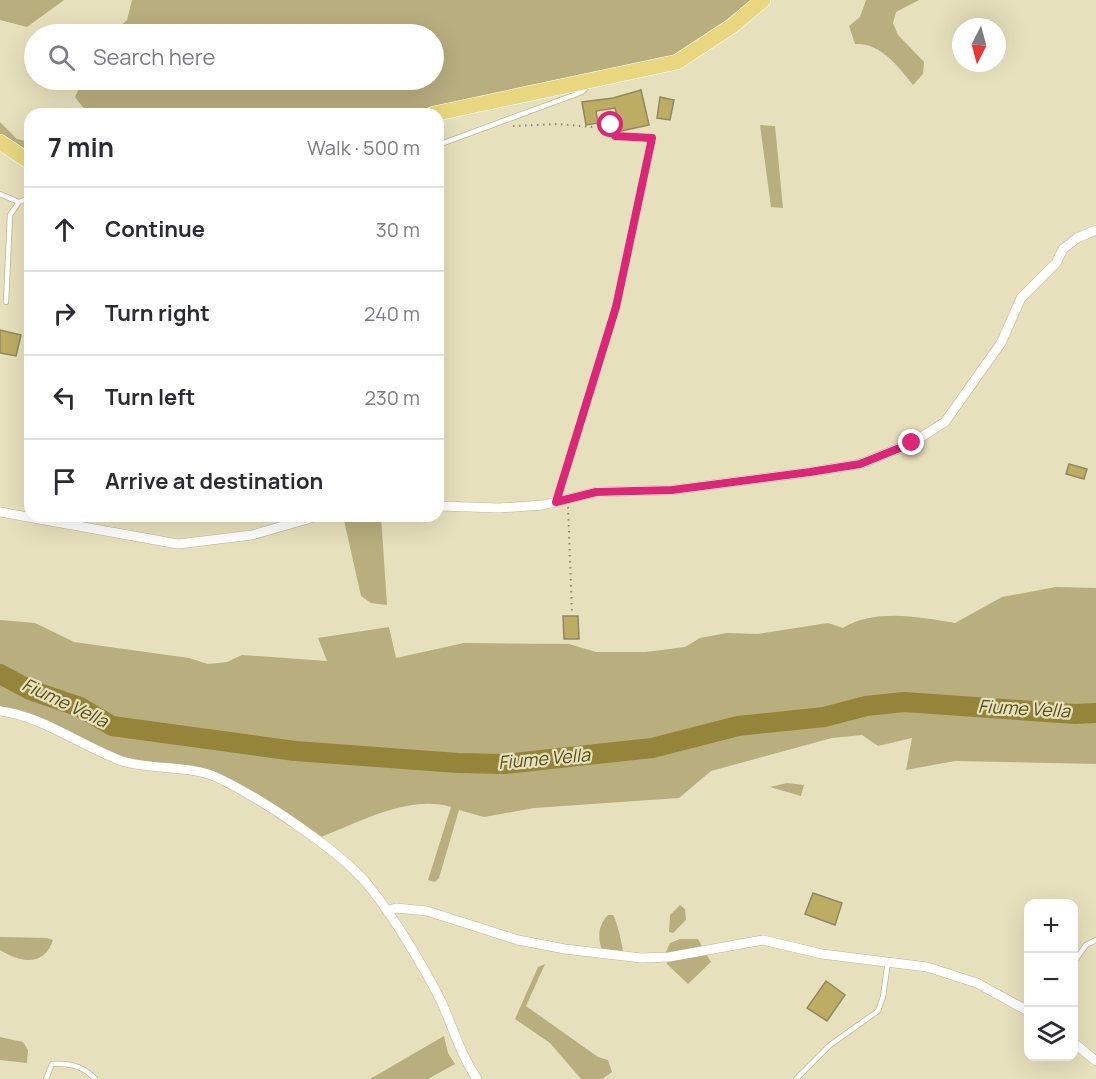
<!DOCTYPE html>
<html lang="en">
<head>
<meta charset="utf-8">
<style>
	:root { --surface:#fff; --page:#f7f7f7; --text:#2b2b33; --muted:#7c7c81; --line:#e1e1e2 }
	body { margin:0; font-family:Manrope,sans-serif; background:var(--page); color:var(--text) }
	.controls { position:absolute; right:18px; bottom:18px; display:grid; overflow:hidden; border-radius:12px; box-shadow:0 6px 24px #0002 }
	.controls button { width:54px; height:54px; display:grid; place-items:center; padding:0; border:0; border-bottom:2px solid var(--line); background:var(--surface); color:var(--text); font:30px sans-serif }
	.compass { position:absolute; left:952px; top:18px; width:54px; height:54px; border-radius:50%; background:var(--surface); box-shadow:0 6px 24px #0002; rotate:186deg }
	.stop { position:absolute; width:18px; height:18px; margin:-14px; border:4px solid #db2777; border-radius:50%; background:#fff }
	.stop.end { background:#db2777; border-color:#fff; box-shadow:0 2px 6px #0008 }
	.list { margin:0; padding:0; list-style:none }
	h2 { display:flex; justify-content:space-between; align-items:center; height:78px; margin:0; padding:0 24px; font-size:26px }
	h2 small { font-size:20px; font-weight:400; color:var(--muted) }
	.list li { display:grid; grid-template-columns:39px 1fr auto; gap:18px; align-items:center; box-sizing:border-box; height:84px; padding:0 24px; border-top:2px solid var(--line) }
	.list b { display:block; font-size:22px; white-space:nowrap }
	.list em { font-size:20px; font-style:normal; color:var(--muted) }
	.icon { flex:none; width:33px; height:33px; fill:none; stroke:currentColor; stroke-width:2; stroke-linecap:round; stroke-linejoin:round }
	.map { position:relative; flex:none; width:1096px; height:1079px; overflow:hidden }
	.search { position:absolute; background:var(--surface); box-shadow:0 6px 24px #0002; left:24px; top:24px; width:420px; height:66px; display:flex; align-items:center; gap:15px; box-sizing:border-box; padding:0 21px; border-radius:33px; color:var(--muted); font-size:22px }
	.panel { position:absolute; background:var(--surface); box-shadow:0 6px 24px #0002; left:24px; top:108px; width:420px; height:414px; border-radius:18px }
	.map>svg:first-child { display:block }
	.green { fill:#b8ae7e }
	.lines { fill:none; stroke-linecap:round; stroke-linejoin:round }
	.river { stroke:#94853b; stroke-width:20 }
	.building { fill:#bcad62; stroke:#8f8867; stroke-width:1.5 }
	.service-casing { stroke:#beb794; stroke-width:6 }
	.minor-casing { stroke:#beb794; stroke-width:10 }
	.primary-casing { stroke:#fff; stroke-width:16 }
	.path { stroke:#8d886f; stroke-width:2; stroke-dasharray:1.5 4.5; stroke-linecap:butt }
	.service { stroke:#fff; stroke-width:4.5 }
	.minor { stroke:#fff; stroke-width:9 }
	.primary { stroke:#e8d77e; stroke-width:15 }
	.route { stroke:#db2777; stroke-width:8 }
	.labels { text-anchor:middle; stroke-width:4.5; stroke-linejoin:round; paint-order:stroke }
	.water-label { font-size:18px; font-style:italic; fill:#5a4f15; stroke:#e7e0bc }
</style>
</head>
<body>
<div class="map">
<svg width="1096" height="1079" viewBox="0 0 1096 1079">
	<rect width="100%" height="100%" fill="#e7e0bc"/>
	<!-- green -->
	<path class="green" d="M0,0H64L27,27L0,20Z
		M132,0H763L691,54L433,114H88L75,97L83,80H434V34H112L127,20Z
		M866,0H919L896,12L893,23L898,35L924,62L923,74L913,85C899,67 880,42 855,44L849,26L860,17Z
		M0,122L17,139L30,142V162L0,141Z
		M760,125L775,126L783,208L771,207Z
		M343,516H381L387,605L371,603L361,596Z
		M1056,587L1096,588V764L955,761L906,770L912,738L878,746L862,735L832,738L711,771L679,798L534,808L484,817L459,810L439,878L435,882L428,880L451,807C408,794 356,824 316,839L214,776L124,761L0,711V620L35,623L74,642L189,658L208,664L227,662L242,655L327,661L318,638L389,627L396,658L464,643L569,644L596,652H646L685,647L700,638L727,633L758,634L828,623L843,628C874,608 920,617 955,623L1002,597Z
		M787,783L804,785L801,796L770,787Z
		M680,905L685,909L686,920L673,933L669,932L670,915Z
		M608,915H613C616,918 624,949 623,954L603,952C597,939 598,925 608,915Z
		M0,937L47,938L53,940C44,967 21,963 0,950Z
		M680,939H698L711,962L688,984L667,964L666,952L670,943Z
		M545,964L526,1006L598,1057L608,1060L612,1072L602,1079H581L550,1043L515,1019L538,967Z
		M444,1036L448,1053L455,1064L428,1079H370Z
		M0,1037L23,1042L28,1050L27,1063L0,1060Z"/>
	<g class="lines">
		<!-- river -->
		<path class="river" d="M0,674L30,690L80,707L112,726L295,751L458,763L505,764L652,748L738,726L824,717L866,706L904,702L1075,714L1096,713"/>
	</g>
	<!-- building -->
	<path class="building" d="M641,90L649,125L621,131L615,108L596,111L598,123L586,125L582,102L613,98Z
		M660,97L674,100L670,120L657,118Z
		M0,330L21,335L16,356L0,353Z
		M1069,464L1087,469L1084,479L1066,474Z
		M563,616H578L579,639H564Z
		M813,893L842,903L835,925L805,914Z
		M826,981L845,995L827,1021L807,1008Z"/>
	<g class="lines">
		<!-- service casing -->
		<g class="service-casing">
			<path id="service" d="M438,145L582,92L588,86
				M0,194L19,202
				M6,302L10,215L19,202L30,198
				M1074,962L1086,945L1096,940
				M46,1079L52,1064C68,1063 84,1066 95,1079
				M796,1079L830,1045L878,1011L883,997L888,961"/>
		</g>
		<!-- minor casing -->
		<g class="minor-casing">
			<path id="minor" d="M438,506L499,508L543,505L596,492L672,490L810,472L860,464L912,443L945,422L1001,343L1021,298L1056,263L1063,249L1077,238L1096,230
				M0,512L178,544L252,535L318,516
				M0,711C42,716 81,746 122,761C150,770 190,765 216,777C257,796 340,850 368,885C392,914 424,967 441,1001C453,1027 460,1054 477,1079
				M387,911L396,908L427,911L518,940L565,949L641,958L669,957L763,940L822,954L927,967L977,983L1028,1011
				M1074,1043L1096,1061"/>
		</g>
		<!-- primary casing -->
		<g class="primary-casing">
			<path id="primary" d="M433,114L677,62L732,26L763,0
				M0,142L30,162"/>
		</g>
		<!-- path -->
		<path class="path" d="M513,126L558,124L591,127L604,122L611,125L615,136L652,138L616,307L559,490
			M568,507L572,612"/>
		<!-- service -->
		<use href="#service" class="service"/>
		<!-- minor -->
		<use href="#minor" class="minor"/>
		<!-- primary -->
		<use href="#primary" class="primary"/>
	</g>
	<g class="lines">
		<!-- route -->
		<path class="route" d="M611,125L615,136L652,138L616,307L556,502L596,492L672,490L810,472L860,464L912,443"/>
	</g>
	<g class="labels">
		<!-- water labels -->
		<g class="water-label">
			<text transform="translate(65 703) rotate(25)" y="6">Fiume Vella</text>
			<text transform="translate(1024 709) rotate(3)" y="6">Fiume Vella</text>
			<text transform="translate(544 759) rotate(-5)" y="6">Fiume Vella</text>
		</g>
	</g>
</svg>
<div class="controls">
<button>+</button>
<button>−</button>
<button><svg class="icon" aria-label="layers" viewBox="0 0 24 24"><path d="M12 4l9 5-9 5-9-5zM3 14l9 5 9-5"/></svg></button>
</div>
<svg class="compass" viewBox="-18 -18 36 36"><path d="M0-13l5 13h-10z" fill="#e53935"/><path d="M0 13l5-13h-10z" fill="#7c7c81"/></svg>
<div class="stop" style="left:611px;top:125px"></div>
<div class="stop end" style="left:912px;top:443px"></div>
<div class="search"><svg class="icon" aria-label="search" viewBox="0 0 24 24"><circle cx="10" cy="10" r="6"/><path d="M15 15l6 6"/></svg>Search here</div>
<section class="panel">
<h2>7 min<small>Walk · 500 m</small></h2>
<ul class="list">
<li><svg class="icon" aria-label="ahead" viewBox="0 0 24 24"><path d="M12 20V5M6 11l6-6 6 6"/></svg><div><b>Continue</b></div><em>30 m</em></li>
<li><svg class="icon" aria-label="right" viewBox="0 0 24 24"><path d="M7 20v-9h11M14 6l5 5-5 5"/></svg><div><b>Turn right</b></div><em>240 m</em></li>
<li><svg class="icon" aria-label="left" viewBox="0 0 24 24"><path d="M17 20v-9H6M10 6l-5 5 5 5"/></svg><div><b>Turn left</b></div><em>230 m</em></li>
<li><svg class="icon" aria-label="arrive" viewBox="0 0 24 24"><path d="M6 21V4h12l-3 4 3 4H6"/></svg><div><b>Arrive at destination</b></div></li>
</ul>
</section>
</div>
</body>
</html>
